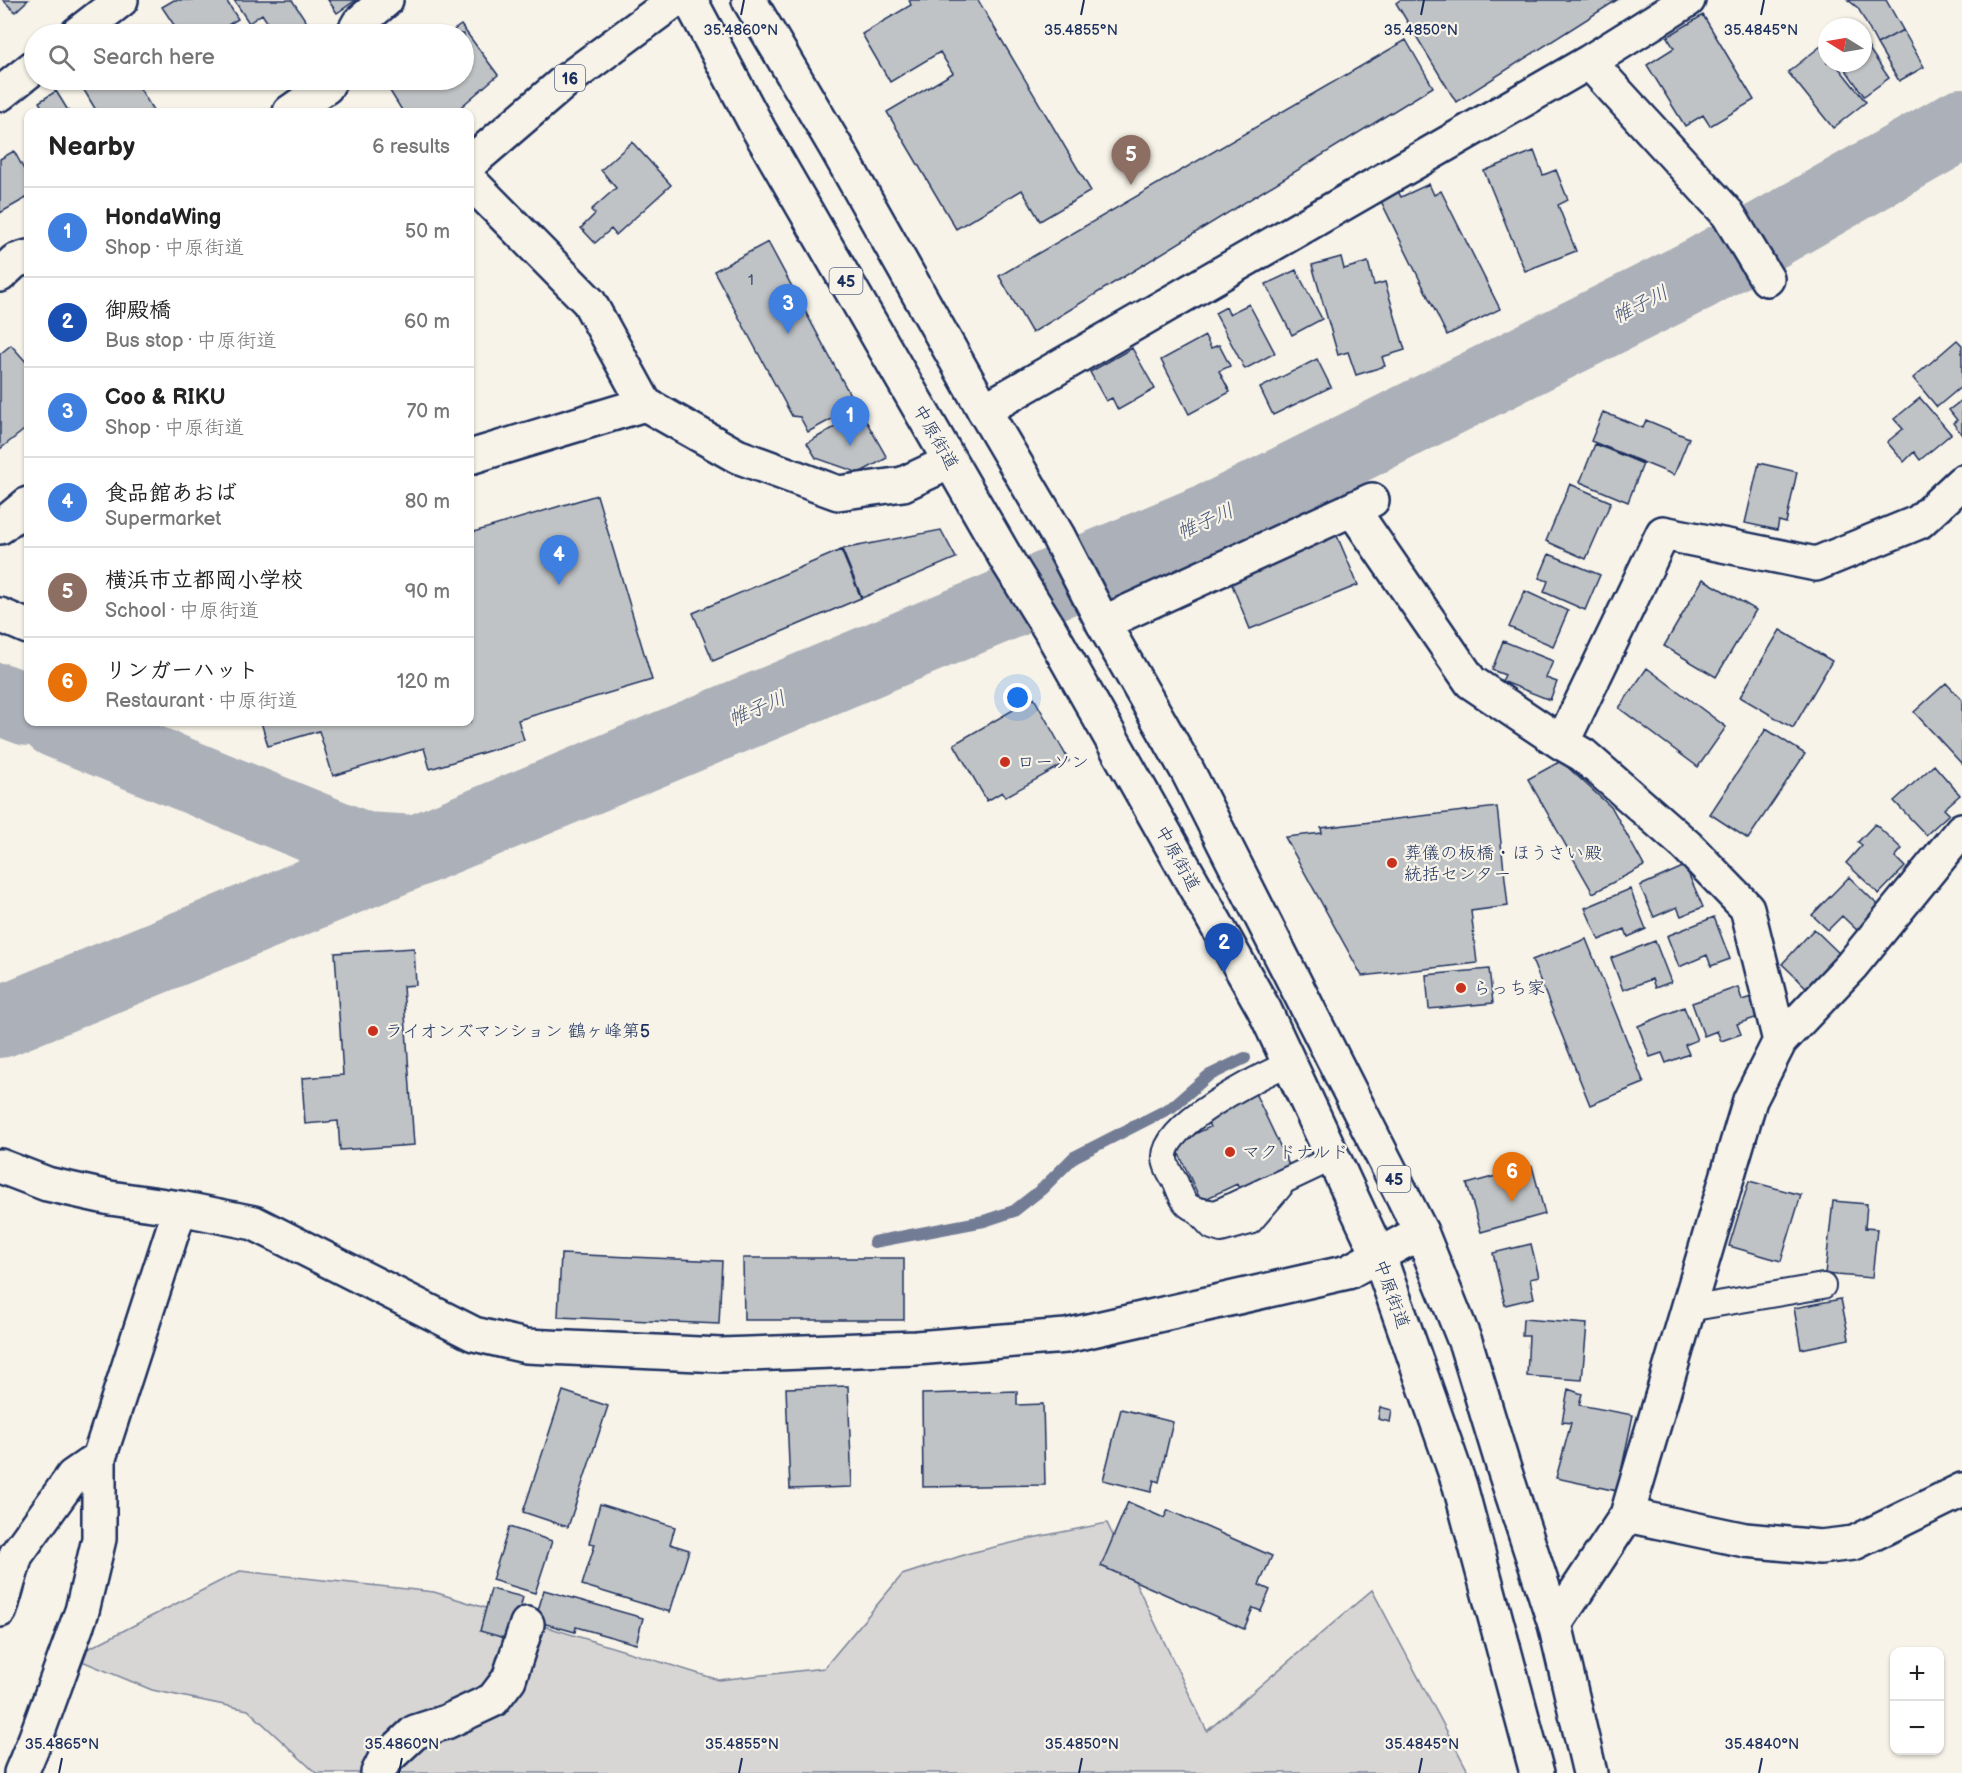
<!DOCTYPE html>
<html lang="en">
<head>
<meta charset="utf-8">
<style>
	:root { --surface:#fff; --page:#f6f6f6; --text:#222; --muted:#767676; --line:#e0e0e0; --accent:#b45309 }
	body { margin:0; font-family:"Balsamiq Sans","Klee One",sans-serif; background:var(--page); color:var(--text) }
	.controls { position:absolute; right:18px; bottom:18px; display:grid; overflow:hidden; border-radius:12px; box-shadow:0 2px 4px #0004 }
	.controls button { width:54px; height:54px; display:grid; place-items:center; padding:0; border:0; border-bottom:2px solid var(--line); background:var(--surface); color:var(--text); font:30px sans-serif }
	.compass { position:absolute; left:1818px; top:18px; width:54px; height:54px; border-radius:50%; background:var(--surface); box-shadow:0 2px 4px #0004; rotate:281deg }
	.you { position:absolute; left:1018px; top:698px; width:21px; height:21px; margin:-15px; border:4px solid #fff; border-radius:50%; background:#1a73e8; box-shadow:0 0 0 9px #1a73e833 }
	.badge { display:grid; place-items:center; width:39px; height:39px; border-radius:50%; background:var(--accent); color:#fff; font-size:20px; font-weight:700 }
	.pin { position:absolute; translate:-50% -50px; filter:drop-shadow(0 2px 3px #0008) }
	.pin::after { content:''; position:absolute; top:32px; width:21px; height:18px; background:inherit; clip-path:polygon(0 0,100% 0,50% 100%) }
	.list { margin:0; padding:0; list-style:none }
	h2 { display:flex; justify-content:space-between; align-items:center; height:78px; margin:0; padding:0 24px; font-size:26px }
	h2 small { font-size:20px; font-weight:400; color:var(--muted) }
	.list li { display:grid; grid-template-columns:39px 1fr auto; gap:18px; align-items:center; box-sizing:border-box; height:90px; padding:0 24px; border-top:2px solid var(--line) }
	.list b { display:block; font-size:22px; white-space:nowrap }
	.list p { margin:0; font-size:20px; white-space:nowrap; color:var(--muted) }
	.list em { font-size:20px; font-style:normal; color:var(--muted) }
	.icon { flex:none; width:33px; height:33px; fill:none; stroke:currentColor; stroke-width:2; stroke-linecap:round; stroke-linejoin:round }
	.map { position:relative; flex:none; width:1962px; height:1773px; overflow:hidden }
	.search { position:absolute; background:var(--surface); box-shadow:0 2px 4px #0004; left:24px; top:24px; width:450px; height:66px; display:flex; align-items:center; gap:15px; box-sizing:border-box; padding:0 21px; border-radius:33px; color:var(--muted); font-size:22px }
	.panel { position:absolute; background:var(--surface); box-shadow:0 2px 4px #0004; left:24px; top:108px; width:450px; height:618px; border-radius:12px }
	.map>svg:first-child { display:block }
	.green { fill:#d7d6d4; stroke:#798299; stroke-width:1.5 }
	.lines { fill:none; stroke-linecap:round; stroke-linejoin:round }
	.stream { stroke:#727c95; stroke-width:12 }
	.river { stroke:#acb0b9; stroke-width:72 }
	.building { fill:#c0c3c5; stroke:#1b2f5e; stroke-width:1.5 }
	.service-casing { stroke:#1b2f5e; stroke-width:28 }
	.minor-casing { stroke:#1b2f5e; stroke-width:38 }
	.tertiary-casing { stroke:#1b2f5e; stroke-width:38 }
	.primary-casing { stroke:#1b2f5e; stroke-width:38 }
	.trunk-casing { stroke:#1b2f5e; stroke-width:38 }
	.service { stroke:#f7f3e8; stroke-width:24 }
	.minor { stroke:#f7f3e8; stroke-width:33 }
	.tertiary { stroke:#f7f3e8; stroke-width:33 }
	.primary { stroke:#f7f3e8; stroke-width:33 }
	.trunk { stroke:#f7f3e8; stroke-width:33 }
	.ticks { fill:none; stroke:#1b2f5e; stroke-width:2 }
	.poi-dot { fill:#c8321e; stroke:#f7f3e8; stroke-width:2 }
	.labels { text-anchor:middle; stroke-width:4.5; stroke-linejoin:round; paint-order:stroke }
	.number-label { font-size:15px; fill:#445478 }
	.shield { fill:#f7f3e8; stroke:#5d6a87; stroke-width:1.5 }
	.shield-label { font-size:16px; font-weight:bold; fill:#1b2f5e }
	.street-label { font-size:18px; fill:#1b2f5e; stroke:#f7f3e8 }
	.poi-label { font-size:18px; fill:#1b2f5e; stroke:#f7f3e8; text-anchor:start }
	.water-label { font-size:20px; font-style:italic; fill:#465679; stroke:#f7f3e8 }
	.ticks-label { font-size:15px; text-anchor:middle; fill:#1b2f5e; stroke:#f7f3e8; stroke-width:4.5; stroke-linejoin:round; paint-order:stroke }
</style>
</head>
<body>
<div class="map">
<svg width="1962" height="1773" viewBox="0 0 1962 1773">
	<rect width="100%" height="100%" fill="#f7f3e8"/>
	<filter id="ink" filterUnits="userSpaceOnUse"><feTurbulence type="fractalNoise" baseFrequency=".0167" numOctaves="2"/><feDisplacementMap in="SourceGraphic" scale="12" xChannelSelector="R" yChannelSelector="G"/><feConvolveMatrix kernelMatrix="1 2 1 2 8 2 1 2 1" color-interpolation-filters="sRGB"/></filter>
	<g filter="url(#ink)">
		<!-- green -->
		<path class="green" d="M1107,1523L1207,1731L1372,1590L1469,1773H316L248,1710L152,1690L72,1657L240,1571L434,1592L719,1680L824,1668L902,1575L970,1553L1032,1538Z"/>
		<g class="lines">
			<!-- stream -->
			<path class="stream" d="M874,1242L984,1221L1014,1211L1042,1189L1074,1157L1172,1107L1208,1076L1245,1058"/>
			<!-- river -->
			<path class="river" d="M0,699L28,710
				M56,722L364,848L416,851
				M0,1022L416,851L1224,513L1699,274L1962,124"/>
		</g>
		<!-- building -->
		<path class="building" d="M3,0H28L15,12Z
			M174,0H226L238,19L228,25L234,34H180L162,7Z
			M234,0H292L310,27L299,34H275L262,14L249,23Z
			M328,0H356L337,13Z
			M909,0H978L1091,191L1040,221L1022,190L956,229L887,112L953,73L940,52L890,82L862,34L911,5Z
			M1400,0H1617L1456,102L1396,3Z
			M1848,0H1886L1903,30L1877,44L1858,8Z
			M1703,15L1754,100L1710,126L1703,115L1685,126L1647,65L1674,48L1667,37Z
			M461,25L498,75L455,112H403L385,83L390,80H464V34H448Z
			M1903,30L1924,67L1899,81L1877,44Z
			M1406,40L1433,87L1032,333L999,276Z
			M1863,40L1889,78L1864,96L1841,63H1863Z
			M1821,46L1827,53V63H1835L1866,102L1833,128L1788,72Z
			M78,80H135L153,110L148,112H97Z
			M56,91L69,112H45L39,102Z
			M632,142L671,185L616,235L611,229L595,243L581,228L595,214L591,210L616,188L601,170Z
			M14,151L28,177V197L0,213V159Z
			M1534,151L1543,175L1556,170L1568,200L1558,205L1576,251L1525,271L1484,171Z
			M1429,184L1434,195L1441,191L1500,309L1447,335L1378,195L1396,187L1401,197Z
			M768,242L856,406L808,432L800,417L792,416L714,271Z
			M1341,257L1344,269L1368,262L1374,285L1385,282L1405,350L1382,357L1385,366L1356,375L1348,352L1338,355L1312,265Z
			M1296,270L1322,319L1292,335L1266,284Z
			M1249,304L1275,353L1245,369L1215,313L1226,307L1229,314Z
			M1205,336L1211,348L1219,345L1230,366L1219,371L1230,392L1189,414L1161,360Z
			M1957,340L1962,345V386L1937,407L1913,378Z
			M11,345L28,364V427L0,449V354Z
			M1132,348L1155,389L1118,410L1112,398L1106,401L1090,372Z
			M1317,359L1331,387L1273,415L1260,388Z
			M1920,398L1951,434L1920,460L1914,452L1904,462L1887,442L1903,429L1894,419Z
			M1962,400V435L1953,423L1957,420L1949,410Z
			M861,412L887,458L859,473L816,458L807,443Z
			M1603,412L1643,428L1646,420L1689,438L1674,475L1591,441Z
			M1595,444L1643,464L1628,502L1580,482Z
			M1759,463L1797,472L1786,523L1779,521L1777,530L1745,523Z
			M1570,484L1611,502L1586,559L1546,541Z
			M597,495L652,680L518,720L524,740L430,769L424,748L333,776L319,731L268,746L261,722H470V533Z
			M941,530L956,558L862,598L842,549Z
			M1335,531L1358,585L1250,629L1228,575Z
			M841,550L861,598L713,661L693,613Z
			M1549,554L1600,575L1585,610L1544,592L1548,581L1539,578Z
			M1703,579L1756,610L1716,677L1664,646Z
			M1525,591L1568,611L1553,646L1509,627Z
			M1780,630L1832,661L1793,728L1740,697Z
			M1503,641L1553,661L1546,678L1557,682L1550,700L1502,681L1505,675L1492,670Z
			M1647,668L1726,727L1698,767L1619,708Z
			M1946,683L1962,700V764L1914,712Z
			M1034,698L1069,761L1005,797L1002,792L987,801L954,744Z
			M1766,729L1805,754L1748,839L1710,814Z
			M1561,761L1612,808L1644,866L1593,893L1528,779Z
			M1934,765L1960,795L1944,809L1949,814L1926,835L1894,801Z
			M1497,807L1508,906L1471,911L1477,963L1362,976L1285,837L1322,833L1321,828Z
			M1875,824L1902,849L1895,857L1905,867L1879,894L1846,863L1862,845L1858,842Z
			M1685,866L1703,907L1681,916L1677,907L1654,917L1640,886Z
			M1849,877L1883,910L1860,933L1842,916L1828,930L1812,915Z
			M1630,889L1646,929L1628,937L1625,929L1599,940L1585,908Z
			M1714,917L1730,959L1711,966L1707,955L1679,967L1667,936Z
			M1814,929L1843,957L1811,992L1782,964Z
			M1586,939L1644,1083L1590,1105L1532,960Z
			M1655,941L1671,982L1655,988L1652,979L1623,990L1611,958Z
			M414,948L416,985L403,986L414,1145L340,1150L338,1121L305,1124L302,1078L343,1075L335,953Z
			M1489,969L1493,1003L1429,1009L1426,975Z
			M1738,987L1742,1000L1751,997L1758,1017L1737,1024L1741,1034L1721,1041L1717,1031L1704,1036L1692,1003Z
			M1684,1007L1697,1040L1685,1045L1689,1054L1666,1063L1662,1053L1650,1057L1638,1026Z
			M1255,1093L1290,1167L1240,1191L1237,1184L1201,1201L1179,1154L1182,1140L1210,1127L1205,1118Z
			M1532,1166L1545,1214L1481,1232L1467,1184Z
			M1749,1181L1801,1195L1781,1261L1729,1246Z
			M1833,1201L1867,1204L1865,1228L1877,1229L1872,1278L1825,1274Z
			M1531,1244L1539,1277L1530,1279L1534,1298L1505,1305L1493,1253Z
			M561,1254L722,1261L719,1324L558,1317Z
			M743,1258H904V1320H744Z
			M1841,1299L1849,1339L1801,1349L1794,1308Z
			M1523,1319L1587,1324L1582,1380L1527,1376L1529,1336H1522Z
			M848,1386L852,1487L790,1489L786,1388Z
			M1568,1389L1582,1394L1579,1405L1633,1415L1617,1491L1556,1478L1571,1423L1562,1422Z
			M563,1391L608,1406L568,1527L523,1512Z
			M1017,1391V1405L1043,1404L1045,1485L923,1487L922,1394Z
			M1380,1407L1392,1410L1390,1422L1378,1419Z
			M1121,1409L1173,1422L1159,1482L1154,1480L1151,1492L1103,1480Z
			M1128,1502L1164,1518L1168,1510L1272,1556L1259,1585L1270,1590L1261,1611L1253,1608L1244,1629L1101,1566Z
			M600,1504L675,1527L670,1544L689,1550L670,1612L582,1585L595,1544L589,1543Z
			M509,1527L552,1541L535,1593L492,1580Z
			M491,1589L523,1597L512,1640L480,1631Z
			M544,1590L643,1618L636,1644L576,1627L575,1632L535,1621Z"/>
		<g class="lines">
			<!-- service casing -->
			<g class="service-casing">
				<path id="service" d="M1289,1063C1261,1076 1162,1124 1165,1158C1165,1166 1172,1176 1176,1183C1186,1209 1188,1209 1216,1213L1333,1158
					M1197,1211L1212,1227L1221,1230L1250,1222L1280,1187
					M1688,1309L1823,1286"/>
			</g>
			<!-- minor casing -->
			<g class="minor-casing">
				<path id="minor" d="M353,34L359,23L386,0
					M1589,62L1728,214L1767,279
					M290,112L326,87L330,80
					M470,181L589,302L645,404
					M0,275L15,261L28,257
					M984,410L1589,62L1688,0
					M470,457L645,404L737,456L838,493L903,484L950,462
					M1353,510L1471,682L1562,743L1583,755L1687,846L1747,908L1780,1041
					M0,615L28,627
					M1103,623L1372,500
					M1562,743L1663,533L1816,564L1919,522L1962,482
					M0,1166L47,1184L110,1198L180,1208L254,1223L474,1334L526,1346L721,1355L916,1348L1066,1336L1348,1272L1421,1232
					M1627,1515L1745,1540L1820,1547L1854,1543L1962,1490
					M0,1610L16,1555L73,1476L99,1458L180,1208
					M1555,1624L1627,1515L1750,1100L1780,1041L1851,966L1962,830
					M21,1773L35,1740L82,1611L99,1539V1458
					M378,1773L384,1761L415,1732L446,1722L493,1700L509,1679L527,1624"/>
			</g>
			<!-- tertiary casing -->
			<g class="tertiary-casing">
				<path id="tertiary" d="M77,34L121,0
					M0,94L34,67"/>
			</g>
			<!-- primary casing -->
			<g class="primary-casing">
				<path id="primary" d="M690,0L759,130L1007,560L1049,628L1264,1009L1379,1256L1460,1486L1537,1773
					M749,0L837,149L984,410L1058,536L1103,623L1187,770L1421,1232L1466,1344L1504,1469L1555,1624L1590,1773"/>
			</g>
			<!-- trunk casing -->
			<g class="trunk-casing">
				<path id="trunk" d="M470,163L563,83L675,0
					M0,527L28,504"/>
			</g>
			<!-- service -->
			<use href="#service" class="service"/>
			<!-- minor -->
			<use href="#minor" class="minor"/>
			<!-- tertiary -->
			<use href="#tertiary" class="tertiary"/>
			<!-- primary -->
			<use href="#primary" class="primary"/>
			<!-- trunk -->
			<use href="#trunk" class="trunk"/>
		</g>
	</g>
	<!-- ticks -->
	<path class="ticks" d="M741,15L744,0M1081,15L1084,0M1421,15L1424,0M1761,15L1764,0M59,1773L62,1758M399,1773L402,1758M739,1773L742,1758M1079,1773L1082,1758M1419,1773L1422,1758M1759,1773L1762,1758"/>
	<!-- markers -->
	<g class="poi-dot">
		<circle cx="1005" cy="762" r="6"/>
		<circle cx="1392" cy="863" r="6"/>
		<circle cx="1461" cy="988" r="6"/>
		<circle cx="373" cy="1031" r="6"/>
		<circle cx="1230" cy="1152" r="6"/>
	</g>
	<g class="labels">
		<!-- number labels -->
		<g class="number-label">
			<text x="751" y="285">1</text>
		</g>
		<!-- shield labels -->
		<g class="shield">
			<rect x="555" y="65" width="30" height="26" rx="4.5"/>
			<rect x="829.5" y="268" width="33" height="26" rx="4.5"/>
			<rect x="1377.5" y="1166" width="33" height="26" rx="4.5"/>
		</g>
		<g class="shield-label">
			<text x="570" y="84">16</text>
			<text x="846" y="287">45</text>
			<text x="1394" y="1185">45</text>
		</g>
		<!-- street labels -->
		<g class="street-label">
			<text transform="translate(936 437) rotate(60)" y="6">中原街道</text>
			<text transform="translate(1178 858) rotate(61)" y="6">中原街道</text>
			<text transform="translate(1392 1294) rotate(70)" y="6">中原街道</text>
		</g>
		<!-- poi labels -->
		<g class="poi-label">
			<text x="1017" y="768">ローソン</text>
			<text x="1404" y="859">葬儀の板橋・ほうさい殿<tspan x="1404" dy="21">統括センター</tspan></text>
			<text x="1473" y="994">らっち家</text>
			<text x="385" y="1037">ライオンズマンション 鶴ヶ峰第5</text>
			<text x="1242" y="1158">マクドナルド</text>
		</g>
		<!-- water labels -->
		<g class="water-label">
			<text transform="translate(1640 304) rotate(-27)" y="7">帷子川</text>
			<text transform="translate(1205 521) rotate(-24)" y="7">帷子川</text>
			<text transform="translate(757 708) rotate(-23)" y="7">帷子川</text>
		</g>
	</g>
	<g class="ticks-label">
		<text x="741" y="35">35.4860°N</text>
		<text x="1081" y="35">35.4855°N</text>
		<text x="1421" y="35">35.4850°N</text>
		<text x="1761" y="35">35.4845°N</text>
		<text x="62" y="1749">35.4865°N</text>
		<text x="402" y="1749">35.4860°N</text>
		<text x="742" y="1749">35.4855°N</text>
		<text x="1082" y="1749">35.4850°N</text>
		<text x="1422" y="1749">35.4845°N</text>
		<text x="1762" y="1749">35.4840°N</text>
	</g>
</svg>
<div class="controls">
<button>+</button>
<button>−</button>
</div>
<svg class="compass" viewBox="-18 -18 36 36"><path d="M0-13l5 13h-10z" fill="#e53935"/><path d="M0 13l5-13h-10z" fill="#767676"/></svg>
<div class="you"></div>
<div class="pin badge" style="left:850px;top:446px;background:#3f7fe0">1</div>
<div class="pin badge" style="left:1224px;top:973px;background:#1a4fb4">2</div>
<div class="pin badge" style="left:788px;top:334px;background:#3f7fe0">3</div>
<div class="pin badge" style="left:559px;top:585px;background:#3f7fe0">4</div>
<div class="pin badge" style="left:1131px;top:185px;background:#8d6e63">5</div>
<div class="pin badge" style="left:1512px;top:1202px;background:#e8710a">6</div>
<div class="search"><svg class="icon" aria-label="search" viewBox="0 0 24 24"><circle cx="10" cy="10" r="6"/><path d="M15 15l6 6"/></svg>Search here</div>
<section class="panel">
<h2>Nearby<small>6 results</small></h2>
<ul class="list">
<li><span class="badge" style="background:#3f7fe0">1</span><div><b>HondaWing</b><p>Shop · 中原街道</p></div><em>50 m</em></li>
<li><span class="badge" style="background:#1a4fb4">2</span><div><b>御殿橋</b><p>Bus stop · 中原街道</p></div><em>60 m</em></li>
<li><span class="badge" style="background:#3f7fe0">3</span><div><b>Coo &amp; RIKU</b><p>Shop · 中原街道</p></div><em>70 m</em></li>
<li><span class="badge" style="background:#3f7fe0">4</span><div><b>食品館あおば</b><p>Supermarket</p></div><em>80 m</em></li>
<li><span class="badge" style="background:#8d6e63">5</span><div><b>横浜市立都岡小学校</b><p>School · 中原街道</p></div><em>90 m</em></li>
<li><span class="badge" style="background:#e8710a">6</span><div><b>リンガーハット</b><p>Restaurant · 中原街道</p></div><em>120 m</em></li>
</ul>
</section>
</div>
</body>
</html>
